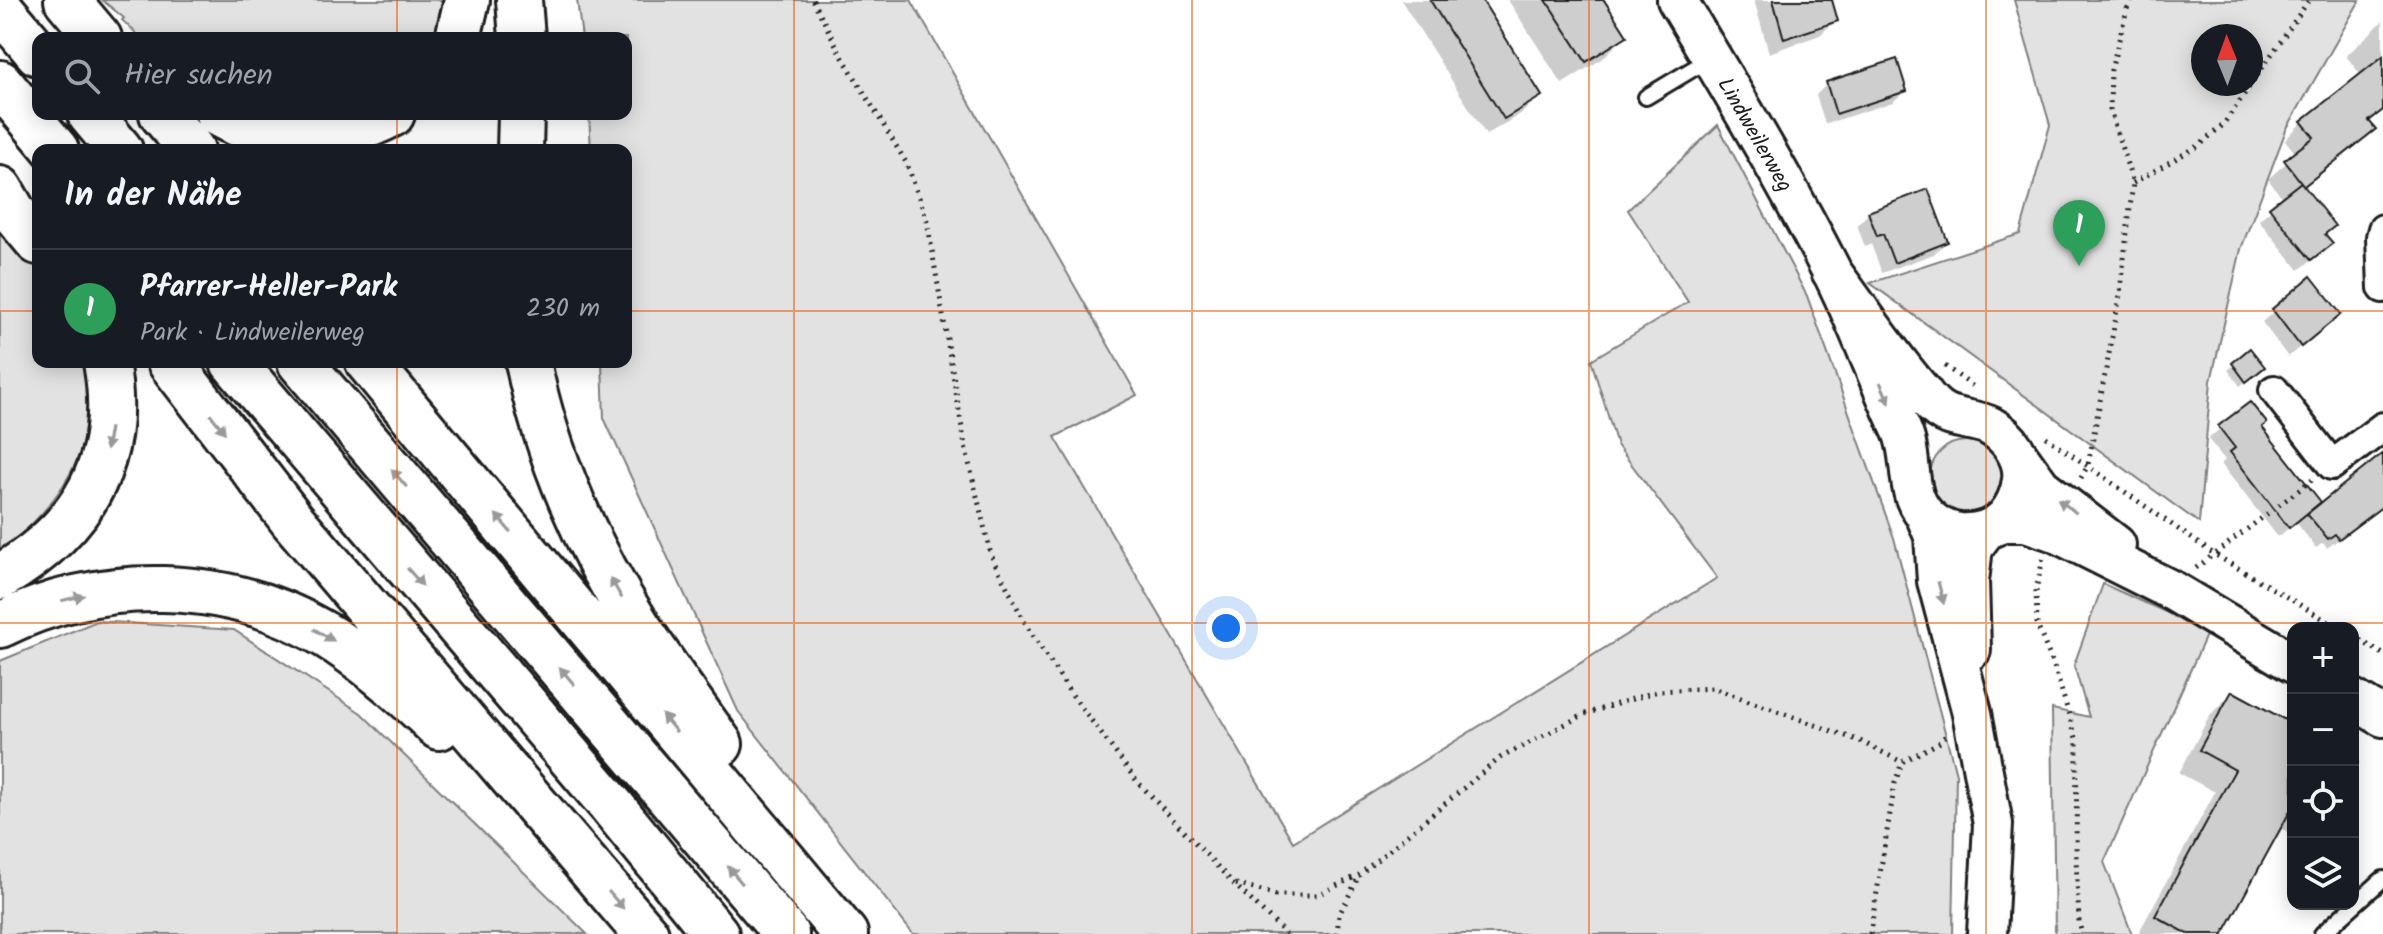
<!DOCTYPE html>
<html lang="de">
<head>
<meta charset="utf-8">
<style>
	:root { --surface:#171b24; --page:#242831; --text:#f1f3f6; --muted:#9ea1a6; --line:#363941; --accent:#d93025 }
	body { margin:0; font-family:Kalam,sans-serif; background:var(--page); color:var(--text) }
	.controls { position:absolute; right:24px; bottom:24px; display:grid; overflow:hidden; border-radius:16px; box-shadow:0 4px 20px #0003 }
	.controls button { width:72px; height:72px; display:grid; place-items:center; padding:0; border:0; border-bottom:2px solid var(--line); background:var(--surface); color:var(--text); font:40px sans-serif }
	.compass { position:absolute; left:2191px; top:24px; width:72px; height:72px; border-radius:50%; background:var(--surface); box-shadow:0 4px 20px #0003; rotate:359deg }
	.you { position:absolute; left:1226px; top:628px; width:28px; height:28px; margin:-20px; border:6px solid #fff; border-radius:50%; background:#1a73e8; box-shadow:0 0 0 12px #1a73e833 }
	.badge { display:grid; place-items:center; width:52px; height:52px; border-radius:50%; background:var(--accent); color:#fff; font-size:26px; font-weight:700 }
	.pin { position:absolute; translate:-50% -66px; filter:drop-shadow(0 2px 4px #0008) }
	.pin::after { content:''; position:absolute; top:42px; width:28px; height:24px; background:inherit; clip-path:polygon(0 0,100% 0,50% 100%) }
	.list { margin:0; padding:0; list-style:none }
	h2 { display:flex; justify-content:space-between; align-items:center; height:104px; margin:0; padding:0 32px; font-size:34px }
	h2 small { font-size:26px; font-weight:400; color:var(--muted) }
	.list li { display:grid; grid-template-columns:52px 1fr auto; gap:24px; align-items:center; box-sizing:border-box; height:120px; padding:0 32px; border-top:2px solid var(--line) }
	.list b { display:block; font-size:30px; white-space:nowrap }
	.list p { margin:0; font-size:26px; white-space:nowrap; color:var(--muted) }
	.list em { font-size:26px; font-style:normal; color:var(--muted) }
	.icon { flex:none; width:44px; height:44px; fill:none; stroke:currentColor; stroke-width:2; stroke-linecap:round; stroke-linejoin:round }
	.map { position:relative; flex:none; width:2383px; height:934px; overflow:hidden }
	.search { position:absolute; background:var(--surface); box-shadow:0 4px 20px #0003; left:32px; top:32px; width:600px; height:88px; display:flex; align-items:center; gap:20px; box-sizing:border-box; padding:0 28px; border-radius:16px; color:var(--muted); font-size:30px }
	.panel { position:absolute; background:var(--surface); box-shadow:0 4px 20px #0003; left:32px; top:144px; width:600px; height:224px; border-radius:16px }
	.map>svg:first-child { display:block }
	.green { fill:#e2e2e2; stroke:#7f7f7f; stroke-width:2; fill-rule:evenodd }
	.shadow { fill:#0003 }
	.building { fill:#cecece; stroke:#1c1c1c; stroke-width:2 }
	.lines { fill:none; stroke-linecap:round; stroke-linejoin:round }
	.lane-casing { stroke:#1c1c1c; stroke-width:20 }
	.street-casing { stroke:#1c1c1c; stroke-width:34 }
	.secondary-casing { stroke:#1c1c1c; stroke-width:44 }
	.highway-casing { stroke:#1c1c1c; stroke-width:50 }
	.path { stroke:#1c1c1c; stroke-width:5; stroke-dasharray:2 6; stroke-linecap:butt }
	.lane { stroke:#fff; stroke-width:14 }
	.street { stroke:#fff; stroke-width:28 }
	.secondary { stroke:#fff; stroke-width:38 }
	.highway { stroke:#fff; stroke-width:44 }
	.oneway { fill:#999 }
	.grid { fill:none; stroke:#e8590c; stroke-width:2; stroke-opacity:0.55 }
	.labels { text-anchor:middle; stroke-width:7; stroke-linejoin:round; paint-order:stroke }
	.street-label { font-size:22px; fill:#1c1c1c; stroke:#fff }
</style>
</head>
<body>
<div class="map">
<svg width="2383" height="934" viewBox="0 0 2383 934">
	<rect width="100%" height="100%" fill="#fff"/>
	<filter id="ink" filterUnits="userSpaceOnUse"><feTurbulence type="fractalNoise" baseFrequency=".0125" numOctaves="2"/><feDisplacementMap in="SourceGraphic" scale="16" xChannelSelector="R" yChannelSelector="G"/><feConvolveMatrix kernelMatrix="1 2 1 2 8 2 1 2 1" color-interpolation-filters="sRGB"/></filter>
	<g filter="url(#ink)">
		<!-- green -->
		<path class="green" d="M102,0H454L442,38H141L122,20L124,18Z
			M577,0H911L1137,395L1055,437L1293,842L1717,578L1617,445L1591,360L1688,302L1628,210L1718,125L1807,296L1894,538L1956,774L1953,934H913L738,711L604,418L602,362H626V150H591L589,114H626V38H582Z
			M2014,0H2360L2286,130L2241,249L2211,381L2199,523L1870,283L2020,234L2050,125ZM2203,36H2251V84H2203Z
			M0,223L38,269V362H83C86,380 90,399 88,417C83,474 41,519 0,554Z
			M1930 477a36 36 0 1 1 72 0a36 36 0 1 1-72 0Z
			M2103,584L2208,631L2104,862L2132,934H2055L2052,709L2089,717L2074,665Z
			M97,621L234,630L361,713L587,934H0V661Z"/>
		<!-- shadow -->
		<path class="shadow" d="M1401,0H1479L1539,96L1522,113L1486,135Z
			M1508,0H1602L1625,36L1602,59L1562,84Z
			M1754,0H1830L1836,20L1820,35L1769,53Z
			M2383,21V108L2368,123L2373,129L2355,147L2303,188L2323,235L2319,254L2299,270L2259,220L2283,199L2268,179L2296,154L2285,140L2302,122L2360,74L2346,56Z
			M1828,83L1905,91L1893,102L1825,124L1816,95Z
			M1869,213L1946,242L1934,254L1882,273L1871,244L1865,247L1857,225Z
			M2311,279L2339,314L2288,357L2262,322Z
			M2250,351L2257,372L2240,386L2228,370Z
			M2249,404L2260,427L2321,505L2368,467L2367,465L2383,451V507L2327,548L2323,543L2316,548L2296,522L2278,537L2221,464L2225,460L2208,439Z
			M2232,693L2293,726V835L2279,827L2221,934H2138L2215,792L2179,773L2210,715Z
			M2353,759L2360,762L2353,775Z"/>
		<!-- building -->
		<path class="building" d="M1430,0H1482L1542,96L1504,119Z
			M1546,0H1604L1627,36L1586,62Z
			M1773,0H1832L1838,21L1784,39Z
			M2383,56V110L2369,121L2376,129L2304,186L2284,160L2314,137L2301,121Z
			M1897,59L1907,91L1836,114L1826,82Z
			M2301,182L2335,226L2325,234L2333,243L2311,260L2269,207Z
			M1928,189L1948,242L1894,263L1883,234L1877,236L1868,212Z
			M2311,276L2341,314L2301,347L2272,309Z
			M2250,348L2265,367L2246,382L2232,363Z
			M2250,402L2267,423L2262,427L2321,502L2289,528L2230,452L2235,448L2218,426Z
			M2383,453V506L2339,539L2335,534L2328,539L2307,514Z
			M2232,691L2293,724V806L2223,934H2188L2155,916L2235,770L2199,750Z"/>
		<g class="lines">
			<!-- lane casing -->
			<g class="lane-casing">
				<path id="lane" d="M1646,97L1711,58
					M2322,934L2383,879"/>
			</g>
			<!-- street casing -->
			<g class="street-casing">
				<path id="street" d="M2383,229L2381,237L2383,288
					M2274,390L2332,465L2383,427"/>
			</g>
			<!-- secondary casing -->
			<g class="secondary-casing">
				<path id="secondary" d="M1677,0C1730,88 1783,176 1830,268C1857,320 1876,376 1901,429C1916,460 1901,498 1933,522C1941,528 1950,532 1960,533C1977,534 1993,530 2005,518C2015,507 2020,495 2022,480C2025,459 2009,436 1990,426C1976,419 1958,420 1944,413C1936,409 1927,399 1922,392C1889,354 1861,311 1831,271
					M2018,455L2041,487L2116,545
					M1926,517L1934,536L1937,581L1972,713L1993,824L1987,934
					M2000,522H2026L2055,532L2171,590L2293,663
					M1971,650L1969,581L1973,547L1986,530
					M2353,699L2383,717"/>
			</g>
			<!-- highway casing -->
			<g class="highway-casing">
				<path id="highway" d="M67,0L99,38
					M519,0L522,38
					M0,8L38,53
					M458,38L467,0
					M0,83L56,150
					M90,114L120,150
					M162,114L192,150
					M218,114C272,145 338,143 392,114
					M520,150L521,114
					M0,189L14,213L38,242
					M170,362L293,521L646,934
					M233,362L611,805L716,934
					M300,362L786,934
					M368,362L845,934
					M528,362C546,454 588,550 639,628C665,667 693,706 720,744
					M0,577C84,528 124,460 106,362
					M0,625C101,575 226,576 324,634C364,658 405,694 439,727"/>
			</g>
			<!-- path -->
			<path class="path" d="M813,0L839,51L907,164L927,220L965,446L991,555L1024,621L1067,688L1136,780L1233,883L1286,934
				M2133,183L2200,145L2223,125L2309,0
				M1945,366L1975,388
				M2046,437L2214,554L2339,628
				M2081,478L2088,465L2119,300L2133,183L2110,111L2111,70L2127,9L2132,0
				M2043,559L2036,589L2037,625L2055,669L2077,741L2076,858L2079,922L2082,934
				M2196,568L2312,480
				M2353,636L2383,654
				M1236,884L1276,895H1317L1359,875L1500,758L1585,714L1658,691L1713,688L1860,741L1902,762
				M1337,934L1339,915L1359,876
				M1870,934L1895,783L1902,762L1940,742L1946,735"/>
			<!-- lane -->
			<use href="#lane" class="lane"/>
			<!-- street -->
			<use href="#street" class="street"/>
			<!-- secondary -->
			<use href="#secondary" class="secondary"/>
			<!-- highway -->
			<use href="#highway" class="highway"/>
		</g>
		<!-- one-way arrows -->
		<defs><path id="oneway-solid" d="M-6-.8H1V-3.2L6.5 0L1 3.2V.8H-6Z" transform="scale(2)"/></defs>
		<g class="oneway">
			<use href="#oneway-solid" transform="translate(1885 393) rotate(66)"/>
			<use href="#oneway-solid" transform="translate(218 424) rotate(52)"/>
			<use href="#oneway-solid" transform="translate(108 439) rotate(100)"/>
			<use href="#oneway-solid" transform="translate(399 478) rotate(-130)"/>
			<use href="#oneway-solid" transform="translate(2067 506) rotate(-143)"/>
			<use href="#oneway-solid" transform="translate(503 523) rotate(-130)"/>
			<use href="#oneway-solid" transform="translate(415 577) rotate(49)"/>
			<use href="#oneway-solid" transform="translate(616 588) rotate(-120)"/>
			<use href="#oneway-solid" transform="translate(1941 593) rotate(76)"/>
			<use href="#oneway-solid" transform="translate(73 598) rotate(-13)"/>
			<use href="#oneway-solid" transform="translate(324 635) rotate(30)"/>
			<use href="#oneway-solid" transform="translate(567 676) rotate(-130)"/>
			<use href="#oneway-solid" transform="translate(669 723) rotate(-130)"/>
			<use href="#oneway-solid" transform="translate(735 875) rotate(-130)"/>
			<use href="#oneway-solid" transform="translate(616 900) rotate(49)"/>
		</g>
	</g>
	<!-- grid -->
	<path class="grid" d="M397,0V38M794,0V934M1192,0V934M1589,0V934M1986,0V934M397,114V150M0,311H38M626,311H2383M397,362V934M0,623H2383"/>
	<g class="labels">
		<!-- street labels -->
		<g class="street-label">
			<text transform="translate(1756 134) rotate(60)" y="8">Lindweilerweg</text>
		</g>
	</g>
</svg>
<div class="controls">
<button>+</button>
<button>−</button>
<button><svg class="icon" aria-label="locate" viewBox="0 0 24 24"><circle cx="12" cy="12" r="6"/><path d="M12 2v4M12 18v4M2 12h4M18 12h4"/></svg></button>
<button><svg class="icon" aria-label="layers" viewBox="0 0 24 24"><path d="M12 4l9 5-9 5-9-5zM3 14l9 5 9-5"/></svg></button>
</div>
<svg class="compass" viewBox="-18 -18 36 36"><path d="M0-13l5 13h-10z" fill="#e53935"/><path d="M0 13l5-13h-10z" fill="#9ea1a6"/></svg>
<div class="you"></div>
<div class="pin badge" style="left:2079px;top:266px;background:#2e9e5b">1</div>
<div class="search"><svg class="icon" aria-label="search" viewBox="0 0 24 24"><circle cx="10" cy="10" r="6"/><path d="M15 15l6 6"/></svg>Hier suchen</div>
<section class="panel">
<h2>In der Nähe<small></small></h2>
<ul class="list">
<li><span class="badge" style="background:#2e9e5b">1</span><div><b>Pfarrer-Heller-Park</b><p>Park · Lindweilerweg</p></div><em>230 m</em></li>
</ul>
</section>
</div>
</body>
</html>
